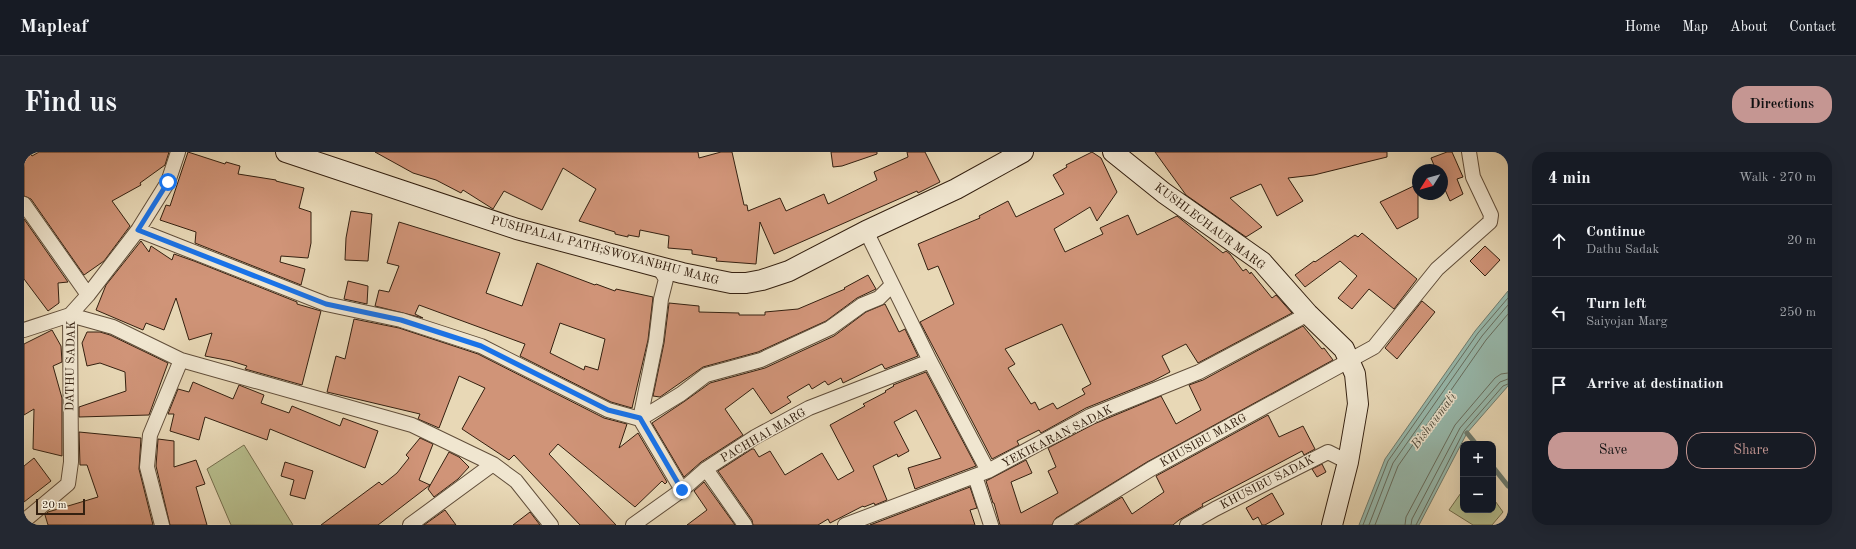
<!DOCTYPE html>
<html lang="en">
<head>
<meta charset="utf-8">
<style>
	:root { --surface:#171b24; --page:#242831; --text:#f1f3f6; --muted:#9ea1a6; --line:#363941; --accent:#c59692 }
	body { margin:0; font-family:"Old Standard TT",serif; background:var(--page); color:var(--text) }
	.controls { position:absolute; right:12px; bottom:12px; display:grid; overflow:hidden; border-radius:8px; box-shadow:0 4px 16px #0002 }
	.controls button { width:36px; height:36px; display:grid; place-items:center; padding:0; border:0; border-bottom:1px solid var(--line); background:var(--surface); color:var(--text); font:20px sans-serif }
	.compass { position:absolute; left:1388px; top:12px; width:36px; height:36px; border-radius:50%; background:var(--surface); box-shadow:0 4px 16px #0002; rotate:233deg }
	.scale { position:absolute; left:12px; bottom:10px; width:49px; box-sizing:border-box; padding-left:4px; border:2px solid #342010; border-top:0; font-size:11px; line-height:14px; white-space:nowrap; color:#342010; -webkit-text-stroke:3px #f0e6d0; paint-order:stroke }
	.stop { position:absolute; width:12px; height:12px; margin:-9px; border:3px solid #1a73e8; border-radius:50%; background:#fff }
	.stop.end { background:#1a73e8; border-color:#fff; box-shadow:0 1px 4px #0008 }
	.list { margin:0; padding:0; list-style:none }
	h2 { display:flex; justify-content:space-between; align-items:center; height:52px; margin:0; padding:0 16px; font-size:17px }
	h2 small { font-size:13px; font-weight:400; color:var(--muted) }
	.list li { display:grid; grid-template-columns:26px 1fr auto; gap:12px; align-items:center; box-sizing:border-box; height:72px; padding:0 16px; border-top:1px solid var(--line) }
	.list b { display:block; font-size:15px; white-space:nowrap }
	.list p { margin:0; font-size:13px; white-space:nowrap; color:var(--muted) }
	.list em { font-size:13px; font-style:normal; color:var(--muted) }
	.actions { display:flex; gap:8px; padding:12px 16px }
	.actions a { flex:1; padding:9px 0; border:1px solid var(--accent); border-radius:16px; text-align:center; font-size:14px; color:var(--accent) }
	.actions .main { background:var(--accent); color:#111 }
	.icon { flex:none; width:22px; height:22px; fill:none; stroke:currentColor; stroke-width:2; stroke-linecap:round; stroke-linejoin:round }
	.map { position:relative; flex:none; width:1484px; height:373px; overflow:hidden; border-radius:16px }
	header { display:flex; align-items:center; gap:24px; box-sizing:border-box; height:56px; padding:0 20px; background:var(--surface); border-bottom:1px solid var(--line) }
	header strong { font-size:19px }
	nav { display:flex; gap:22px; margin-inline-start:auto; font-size:14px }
	.intro { display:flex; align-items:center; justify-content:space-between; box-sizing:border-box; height:96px; padding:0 24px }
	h1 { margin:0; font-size:28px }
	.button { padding:10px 18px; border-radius:16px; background:var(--accent); color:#111; font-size:14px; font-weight:700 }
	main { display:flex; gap:24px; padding:0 24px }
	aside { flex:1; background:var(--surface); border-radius:16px; box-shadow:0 4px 16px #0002 }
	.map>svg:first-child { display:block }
	.green { fill:#b7be8d; stroke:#766f4e }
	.water { fill:#97baae; stroke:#6f7c6f }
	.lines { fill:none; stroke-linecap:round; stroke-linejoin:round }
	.shore { stroke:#666d5f; stroke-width:1 }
	.stream { stroke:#6f7c6f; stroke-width:5 }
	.building { fill:#d09478; stroke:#342010; fill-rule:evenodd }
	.street-casing { stroke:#614e3a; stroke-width:16 }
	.secondary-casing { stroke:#342010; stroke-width:22 }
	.street { stroke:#f0e6d0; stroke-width:14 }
	.secondary { stroke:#f0e6d0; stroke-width:20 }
	.route { stroke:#1a73e8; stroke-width:5 }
	.labels { text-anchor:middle; stroke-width:3; stroke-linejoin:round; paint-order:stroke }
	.street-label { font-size:12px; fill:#342010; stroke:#f0e6d0 }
	.water-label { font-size:13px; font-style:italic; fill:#524e3f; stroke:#f0e6d0 }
</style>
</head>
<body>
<header>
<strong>Mapleaf</strong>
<nav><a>Home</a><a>Map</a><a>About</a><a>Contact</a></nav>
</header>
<div class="intro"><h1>Find us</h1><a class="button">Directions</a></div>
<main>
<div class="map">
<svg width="1484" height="373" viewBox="0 0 1484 373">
	<rect width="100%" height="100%" fill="#e8d8b6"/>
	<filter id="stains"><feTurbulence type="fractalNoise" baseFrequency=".005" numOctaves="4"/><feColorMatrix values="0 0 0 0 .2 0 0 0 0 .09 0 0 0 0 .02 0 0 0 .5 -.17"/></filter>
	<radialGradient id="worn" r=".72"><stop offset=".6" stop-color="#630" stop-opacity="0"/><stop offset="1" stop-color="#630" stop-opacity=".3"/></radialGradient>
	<!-- green -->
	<path class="green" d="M220,293L269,373H207L183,317Z
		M1439,338V358H1469V346L1479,360L1468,373H1449L1425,358Z"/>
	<!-- water -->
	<path class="water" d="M1484,139V234L1443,281L1395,373H1335L1361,307L1451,179Z"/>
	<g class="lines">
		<!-- shore -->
		<path class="shore" d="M1339,373L1364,309L1454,181L1484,146
			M1345,373L1369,311L1458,184L1484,153
			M1351,373L1374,314L1462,188L1484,162
			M1381,373L1382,365L1431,273L1471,226L1477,222L1484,221
			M1387,373L1388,367L1436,276L1476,230L1484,227
			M1392,373L1440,279L1479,234L1484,232"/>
		<!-- stream -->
		<path class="stream" d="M1443,281L1452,292
			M1469,315L1484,334"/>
	</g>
	<!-- building -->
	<path class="building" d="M0,0H5L8,4L15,0H145L141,13L116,31L117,33L88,49L106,74L80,109L60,123L7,47L0,44Z
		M164,0L201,12L202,10L216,14L214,22L252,28V29L280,36L275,56L287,60V91L284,106L257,104L256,110L281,117L277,133L171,91L172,80L136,68L142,53L146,54Z
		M351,0H674L675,6L697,0H708L720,53H723L724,59L756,46L762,59L800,42L804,52L853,28L850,20L884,5L883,0H901L916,30L894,41L893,39L852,57L750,102L736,70L732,112L692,109L693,106L668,102V98L644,96L645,84L616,78L615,85L604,83V85L591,82V80L555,69L572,37L539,16L518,58L480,39L469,57L439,38L437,41L412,28L389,21Z
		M807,0H853V2L818,14L809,15Z
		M1068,0L1077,6L1093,40L1073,69L1066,55L1030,77L1041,100L1079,82L1076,76L1104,63L1113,83L1153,64L1199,101L1202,99L1206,102L1219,119L1222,117L1226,122L1227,120L1248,146L1252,143L1268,161L1174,211L1162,192L1138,204L1146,220L1129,229L1062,256L1017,281L1015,278L993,289L995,293L968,307L896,170L930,152L914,114L904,118L894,92L956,66L955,64L984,49L992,65L1040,42L1029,23L1043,15L1042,13ZM1038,172L1067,232L1058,237L1061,242L1033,257L1029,251L1015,258L1011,250L1007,252L984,216L991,212L981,197Z
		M1131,0H1363V5L1290,23L1264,26L1279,49L1253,64L1237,32L1206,46L1238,75L1222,85L1162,43Z
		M1423,0H1428L1439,25L1433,27L1439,42L1426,49L1418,31V18H1412L1407,6Z
		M1394,32V66L1373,77L1356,50Z
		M327,59L348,62L344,109L321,108L322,86Z
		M0,67L44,130L34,131L35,151L24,159L0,127Z
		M375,70L476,101L462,141L498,154L513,111L571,133L572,132L591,139L592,137L629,145L624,188L608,256L587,250L496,204L501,192L395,153L391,162L399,166L351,154L355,138L365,140L375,114L363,111ZM536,171L581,187L574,218L561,214L560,218L526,201Z
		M1338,81L1393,127L1370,157L1345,137L1328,157L1314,146L1333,124L1316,109L1281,135L1271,123L1290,109L1291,110L1331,83L1334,85Z
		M117,89L125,100L127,94L148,108L150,102L170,109L273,150V152L297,159L278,233L221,217L223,214L207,209L181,204L188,181L165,188L152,146L140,178L122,171L119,178L72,158L82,133Z
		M1461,94L1476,108L1461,124L1446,109Z
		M844,123L852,137L833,146L802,169L734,200L679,215L636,245L629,244L640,191L645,151L675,154V160L715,161V163H741V160L774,157L821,137L820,136Z
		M324,129L344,134L343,152L320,147Z
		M1398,149L1411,160L1373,207L1361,196Z
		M861,152L875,180L881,177L894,204L861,217L858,212L819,231L817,226L804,233L801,229L788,237L785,232L763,245L767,250L747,262L729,236L701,257L719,283L677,310L660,325L628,271L661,249L686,231L741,216L810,184L842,160Z
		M330,167L375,176L454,202L580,266L603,272L595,296L614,281L643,330L641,332L638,329L611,355L534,292L525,302L592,373H556L490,303L485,308L438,277L461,236L435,224L415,276L394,267L396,262L303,240L312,204L321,207Z
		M1279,174L1298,197L1300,196L1309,208L1123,310L1032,366L1028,373H976L970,351H969L962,329L1002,308L1008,321L987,330L997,361L1034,341L1024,319L1032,315L1024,296L1070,272L1137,244L1152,272L1177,258L1165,233L1179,228Z
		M28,178L37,194L38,210L29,214L38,246V304L9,297L10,257L0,263V192Z
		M63,180H76L86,183L144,211L125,263L55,265V255L102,239L101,220L76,211L63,214L58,191Z
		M902,220L952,314L891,337L884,316L917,306L892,258L870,270L885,299L874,305L873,302L849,314L863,348L851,353L850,351L840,355L839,354L806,371L804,367L794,373H729L728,368L694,319L728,297H730L735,305L746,299L761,323L798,301L814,328L830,319L806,273L841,254L839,252L862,240L861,239L870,234L869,233Z
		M169,230L209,247L215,233L240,243L237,251L265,261L268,254L316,274L319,266L354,279L341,316L246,277L243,288L181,265L175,288L146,279L150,262H144L154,237L165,240Z
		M1244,263L1255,285L1279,274L1291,297L1280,303L1278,299L1178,352L1179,354L1155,368L1149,373H1052L1098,345L1108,362L1140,340L1132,324Z
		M55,280L117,286L115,317L129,373H24L21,363L24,360L74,345L63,313H56Z
		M396,286L409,292L395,328L406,333L354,373H297L355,330L358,333L373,321L385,306L382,303Z
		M134,287L150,289V315L172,308L181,332L172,335L183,373H146L132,314Z
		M425,300L435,305L445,315L434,327L410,345L404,337Z
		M10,306L27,329L0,350V314Z
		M261,310L289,319L281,347L266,343L270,328L257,324Z
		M1298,312L1302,320L1293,325L1288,317Z
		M680,330L711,373H663L683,358L670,339Z
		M946,335L953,356L946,358L951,373H846Z
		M1248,341L1260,362L1241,373H1238L1234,365L1229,368L1222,356Z
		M421,358L432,373H400Z
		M506,360L516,373H489Z"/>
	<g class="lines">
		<!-- street casing -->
		<g class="street-casing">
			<path id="street" d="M0,52L64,143
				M114,78L302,152L377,168L457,194L584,258L616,267L658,338
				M842,79L906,209L964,319
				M0,178L46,163L89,175L157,208L388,273L469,312L492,329L527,373
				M616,267L657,242L682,223L737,208L806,176L838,153L855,146L868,133
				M616,267L632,189L637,147L642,127L633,113
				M682,317L721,373
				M951,324L967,373
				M0,369L44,332L47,310L46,163L64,143L114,78L144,30L154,0
				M138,373L123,315L126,283L157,208
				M386,373L469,312
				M609,373L658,338L682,317L731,285L785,256L906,209
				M821,373L964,319L1066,264L1175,220L1284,162
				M1036,373L1127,317L1350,195L1413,117L1466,70L1467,63L1449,25L1445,0
				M1163,373L1191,357L1304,300L1324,310"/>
		</g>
		<!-- secondary casing -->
		<g class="secondary-casing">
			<path id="secondary" d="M262,0L493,77L658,121L707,131H722L738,128L765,119L842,79L932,37L999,0
				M1089,0L1140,41L1238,110L1284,162L1320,197L1331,222L1334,252L1324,310L1308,373"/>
		</g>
		<!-- street -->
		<use href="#street" class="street"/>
		<!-- secondary -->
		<use href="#secondary" class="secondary"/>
	</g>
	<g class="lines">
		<!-- route -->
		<path class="route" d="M144,30L114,78L302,152L377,168L457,194L584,258L616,266L658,338"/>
	</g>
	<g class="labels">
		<!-- street labels -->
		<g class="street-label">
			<text transform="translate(1186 74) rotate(37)" y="4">KUSHLECHAUR MARG</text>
			<text transform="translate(581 98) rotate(15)" y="4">PUSHPALAL PATH;SWOYANBHU MARG</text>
			<text transform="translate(46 214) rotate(-89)" y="4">DATHU SADAK</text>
			<text transform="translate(739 283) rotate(-30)" y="4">PACHHAI MARG</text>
			<text transform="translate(1033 284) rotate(-27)" y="4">YEKIKARAN SADAK</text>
			<text transform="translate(1179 288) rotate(-29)" y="4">KHUSIBU MARG</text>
			<text transform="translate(1243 330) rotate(-27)" y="4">KHUSIBU SADAK</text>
		</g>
		<!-- water labels -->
		<g class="water-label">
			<text transform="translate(1409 268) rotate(-53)" y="5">Bishnumati</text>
		</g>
	</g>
	<rect width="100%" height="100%" filter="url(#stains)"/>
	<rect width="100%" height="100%" fill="url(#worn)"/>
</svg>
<div class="controls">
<button>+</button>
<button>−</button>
</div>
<svg class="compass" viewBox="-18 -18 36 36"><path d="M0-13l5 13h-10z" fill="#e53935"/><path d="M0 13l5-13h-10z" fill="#9ea1a6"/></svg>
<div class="scale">20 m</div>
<div class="stop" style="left:144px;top:30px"></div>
<div class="stop end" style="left:658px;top:338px"></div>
</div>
<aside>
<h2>4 min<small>Walk · 270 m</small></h2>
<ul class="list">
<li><svg class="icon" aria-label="ahead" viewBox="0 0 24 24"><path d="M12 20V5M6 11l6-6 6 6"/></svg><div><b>Continue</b><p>Dathu Sadak</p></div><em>20 m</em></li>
<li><svg class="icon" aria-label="left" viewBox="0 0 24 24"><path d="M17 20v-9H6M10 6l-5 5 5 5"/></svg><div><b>Turn left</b><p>Saiyojan Marg</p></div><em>250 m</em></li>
<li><svg class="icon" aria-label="arrive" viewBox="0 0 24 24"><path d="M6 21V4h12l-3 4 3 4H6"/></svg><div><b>Arrive at destination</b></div></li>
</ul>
<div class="actions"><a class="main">Save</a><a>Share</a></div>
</aside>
</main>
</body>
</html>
